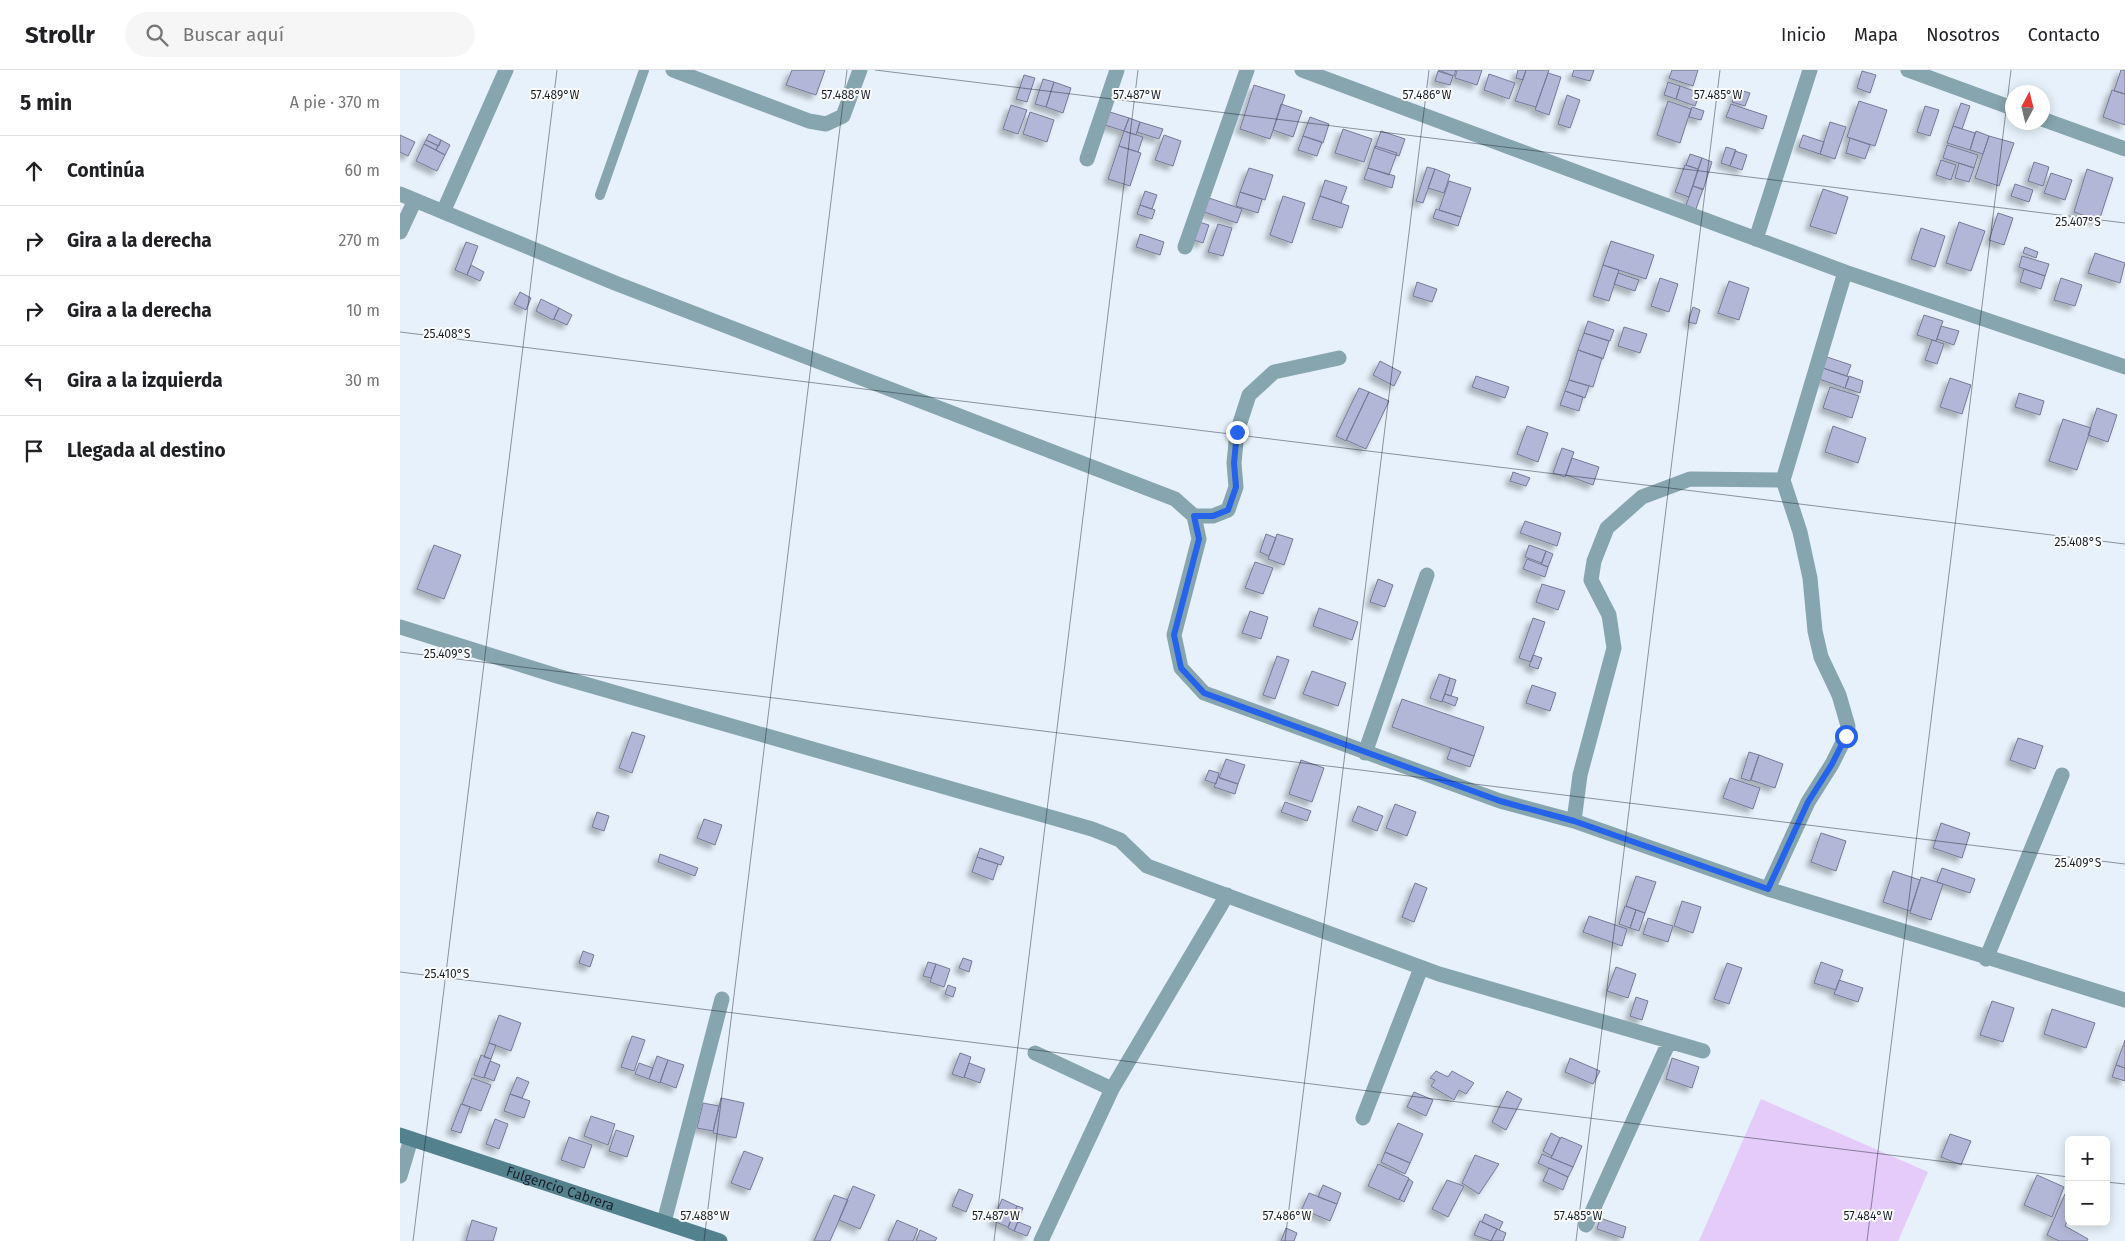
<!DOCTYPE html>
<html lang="es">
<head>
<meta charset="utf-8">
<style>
	:root { --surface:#fff; --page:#f6f6f6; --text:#202124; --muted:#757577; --line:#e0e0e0 }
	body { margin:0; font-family:"Fira Sans",sans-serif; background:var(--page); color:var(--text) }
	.controls { position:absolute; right:15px; bottom:15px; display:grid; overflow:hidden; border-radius:8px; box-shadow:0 2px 12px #0003 }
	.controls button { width:45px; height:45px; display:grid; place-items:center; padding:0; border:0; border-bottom:1px solid var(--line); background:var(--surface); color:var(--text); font:25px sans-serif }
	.compass { position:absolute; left:1605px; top:15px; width:45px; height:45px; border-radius:50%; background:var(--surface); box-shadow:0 2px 12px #0003; rotate:7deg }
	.stop { position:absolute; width:15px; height:15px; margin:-11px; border:4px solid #2563eb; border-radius:50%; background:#fff }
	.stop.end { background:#2563eb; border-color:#fff; box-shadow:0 1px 5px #0008 }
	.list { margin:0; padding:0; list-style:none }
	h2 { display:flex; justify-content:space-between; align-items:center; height:65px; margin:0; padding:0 20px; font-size:21px }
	h2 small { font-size:16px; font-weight:400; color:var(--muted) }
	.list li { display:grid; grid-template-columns:32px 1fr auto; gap:15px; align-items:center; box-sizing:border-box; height:70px; padding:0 20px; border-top:1px solid var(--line) }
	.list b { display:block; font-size:19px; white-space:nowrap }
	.list em { font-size:16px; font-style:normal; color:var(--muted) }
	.icon { flex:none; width:28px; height:28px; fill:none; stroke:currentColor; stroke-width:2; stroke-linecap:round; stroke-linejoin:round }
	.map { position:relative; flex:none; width:1725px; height:1171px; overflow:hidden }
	header { display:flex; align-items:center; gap:30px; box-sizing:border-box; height:70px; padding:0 25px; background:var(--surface); border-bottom:1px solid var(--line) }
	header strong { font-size:24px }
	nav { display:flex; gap:28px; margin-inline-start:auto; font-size:18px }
	.search { width:350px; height:45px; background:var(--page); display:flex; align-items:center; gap:12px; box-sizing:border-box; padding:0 18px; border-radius:28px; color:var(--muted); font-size:19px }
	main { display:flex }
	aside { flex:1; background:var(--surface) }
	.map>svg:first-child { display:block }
	.green { fill:#e4cbfa }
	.building { fill:#b3b7d7; stroke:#767a97; filter:url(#shadow) }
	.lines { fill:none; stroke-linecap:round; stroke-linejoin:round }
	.lane { stroke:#87a5ae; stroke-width:10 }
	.street { stroke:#87a5ae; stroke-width:15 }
	.secondary { stroke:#54818e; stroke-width:15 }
	.route { stroke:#2563eb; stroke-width:6 }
	.ticks { fill:none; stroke:#18212b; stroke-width:1; stroke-opacity:0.45 }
	.labels { text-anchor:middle; stroke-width:4; stroke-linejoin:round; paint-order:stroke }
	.street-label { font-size:14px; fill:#18212b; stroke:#fcfcfc }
	.ticks-label { font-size:12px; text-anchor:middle; fill:#18212b; stroke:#fcfcfc; stroke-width:4; stroke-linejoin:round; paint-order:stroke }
</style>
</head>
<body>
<header>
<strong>Strollr</strong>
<div class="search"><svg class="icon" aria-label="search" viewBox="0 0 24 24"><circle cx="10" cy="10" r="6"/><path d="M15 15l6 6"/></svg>Buscar aquí</div>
<nav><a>Inicio</a><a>Mapa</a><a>Nosotros</a><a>Contacto</a></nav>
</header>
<main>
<aside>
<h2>5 min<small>A pie · 370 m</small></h2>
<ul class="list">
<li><svg class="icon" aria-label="ahead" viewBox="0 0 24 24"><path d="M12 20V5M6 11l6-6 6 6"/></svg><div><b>Continúa</b></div><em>60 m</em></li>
<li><svg class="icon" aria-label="right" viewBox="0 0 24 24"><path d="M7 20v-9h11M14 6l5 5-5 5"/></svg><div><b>Gira a la derecha</b></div><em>270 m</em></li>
<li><svg class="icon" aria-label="right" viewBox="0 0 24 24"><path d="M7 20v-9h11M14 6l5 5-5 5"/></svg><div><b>Gira a la derecha</b></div><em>10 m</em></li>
<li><svg class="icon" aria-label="left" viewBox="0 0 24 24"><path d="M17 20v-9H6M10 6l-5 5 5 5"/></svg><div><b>Gira a la izquierda</b></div><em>30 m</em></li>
<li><svg class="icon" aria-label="arrive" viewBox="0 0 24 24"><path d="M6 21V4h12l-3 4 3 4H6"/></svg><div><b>Llegada al destino</b></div></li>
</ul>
</aside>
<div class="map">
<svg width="1725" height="1171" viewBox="0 0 1725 1171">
	<defs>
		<filter id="shadow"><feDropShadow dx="-4.5" dy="4.5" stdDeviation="2.5" flood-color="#0004"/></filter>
	</defs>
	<rect width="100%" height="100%" fill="#e6f1fb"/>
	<!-- green -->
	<path class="green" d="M1361,1029L1528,1102L1498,1171H1299Z"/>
	<!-- building -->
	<path class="building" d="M392,0H425L416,25L386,15Z
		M1038,0H1056L1054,6Z
		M1057,0H1082L1077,15L1055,8Z
		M1118,0H1126L1123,10L1116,8Z
		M1126,0H1149L1136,37L1115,31Z
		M1174,0H1194L1190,11L1172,6Z
		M1272,0H1298L1293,16L1269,8Z
		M1721,0H1725V24L1714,21Z
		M1038,1L1053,6L1050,15L1035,11Z
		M1462,1L1476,5L1470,23L1457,18Z
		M1148,3L1161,7L1149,45L1135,40Z
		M1089,4L1115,13L1109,29L1084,20Z
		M624,5L635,8L627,32L616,29Z
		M643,9L654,12L646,37L635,34Z
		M654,12L671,18L663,43L646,37Z
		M1268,12L1280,16L1276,29L1264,25Z
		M854,15L885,25L870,69L840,59Z
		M1280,16L1300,23L1295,36L1276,29Z
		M1336,19L1350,23L1345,36L1332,32Z
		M1712,20L1725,24V55L1703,47Z
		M1167,25L1180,30L1170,58L1158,54Z
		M1268,31L1291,39L1280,73L1257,65Z
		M1459,31L1487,40L1475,76L1447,67Z
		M1561,33L1570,36L1562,59L1553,56Z
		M881,34L902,41L893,67L873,60Z
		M1331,34L1367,46L1363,59L1326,47Z
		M611,35L627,40L618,64L603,59Z
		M1525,36L1539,40L1530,66L1517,62Z
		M1292,37L1304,41L1301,50L1289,47Z
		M630,42L654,50L647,72L623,64Z
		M710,42L729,48L724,61L705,55Z
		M910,47L929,54L923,73L903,66Z
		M729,48L740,52L736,65L724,61Z
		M740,52L763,59L759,69L737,62Z
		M1430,52L1446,57L1435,89L1420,84Z
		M1553,56L1575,63L1570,80L1547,73Z
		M943,59L972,69L964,92L935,83Z
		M724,61L743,67L738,82L719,76Z
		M981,61L1005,69L999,86L975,78Z
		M1576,61L1589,66L1583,84L1570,80Z
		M29,64L41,70L39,76L26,70Z
		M0,65L15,72L8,86L0,82Z
		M764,65L781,71L773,96L755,90Z
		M1403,65L1424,72L1420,84L1399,77Z
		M903,66L922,72L917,86L898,80Z
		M1589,66L1614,73L1599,116L1575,108Z
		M1450,68L1470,75L1465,89L1446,83Z
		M26,70L38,76L36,80L24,74Z
		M41,70L50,75L45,85L36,80Z
		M24,74L45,85L37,101L16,91Z
		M1547,75L1578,85L1574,98L1543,88Z
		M719,76L741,83L730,116L708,109Z
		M975,76L997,83L989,105L968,98Z
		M1326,77L1336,80L1330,96L1321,93Z
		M1335,81L1347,85L1342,100L1330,96Z
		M1290,84L1302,88L1298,99L1286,95Z
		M1302,88L1312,92L1303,120L1293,116Z
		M1541,90L1556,95L1551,110L1536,105Z
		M1634,92L1649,97L1643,116L1628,111Z
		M1559,93L1574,98L1569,112L1555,108Z
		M1285,95L1298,99L1289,127L1275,122Z
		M1027,97L1035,99L1023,133L1016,131Z
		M849,98L873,105L865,130L840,122Z
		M968,98L995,106L992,118L964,109Z
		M1035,99L1050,105L1044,123L1028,118Z
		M1687,99L1713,108L1699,151L1674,142Z
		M1651,103L1672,110L1665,130L1644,123Z
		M925,110L947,117L941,133L920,126Z
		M1049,111L1071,118L1061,147L1039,140Z
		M1615,114L1633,120L1629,132L1611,126Z
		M1293,116L1303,119L1296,139L1286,135Z
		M1423,119L1448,127L1436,164L1410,156Z
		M745,121L757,125L752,139L740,135Z
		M840,122L862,129L858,143L836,136Z
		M883,126L905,133L892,173L870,165Z
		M920,126L949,136L942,158L912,149Z
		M806,127L842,139L837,153L801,141Z
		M740,135L755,140L752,149L737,144Z
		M1036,139L1061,147L1058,156L1033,148Z
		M1598,143L1613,148L1604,175L1589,170Z
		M799,152L809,155L803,173L794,170Z
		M1559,152L1585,161L1571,201L1546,193Z
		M818,154L832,158L823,186L808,182Z
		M1521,158L1545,166L1535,197L1511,189Z
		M740,164L764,172L760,185L736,177Z
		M1211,171L1254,185L1246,209L1203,195Z
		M66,172L78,176L67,205L55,200Z
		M1625,177L1638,182L1636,188L1623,183Z
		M1695,183L1725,193L1720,213L1688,203Z
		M1622,186L1649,194L1645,206L1619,197Z
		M71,195L84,202L80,211L67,205Z
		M1203,195L1219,200L1209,231L1193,226Z
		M1624,199L1645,206L1641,219L1620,212Z
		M1218,203L1239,210L1235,221L1214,214Z
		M1260,208L1278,214L1269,242L1251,236Z
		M1661,208L1682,215L1675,236L1654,230Z
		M1329,211L1349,218L1339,250L1318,243Z
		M1017,212L1037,219L1032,232L1013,226Z
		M120,222L131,228L126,240L114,234Z
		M141,229L159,238L153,250L136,241Z
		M1293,237L1300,240L1296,254L1288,252Z
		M159,238L172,245L167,255L154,249Z
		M1524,245L1543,251L1536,271L1517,265Z
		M1188,251L1214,260L1210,271L1184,263Z
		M1541,256L1559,261L1554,275L1537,269Z
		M1224,257L1247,264L1240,283L1218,276Z
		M1184,263L1209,271L1203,289L1178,280Z
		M1532,270L1544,274L1537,294L1525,290Z
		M1178,280L1202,288L1193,317L1169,310Z
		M1427,287L1451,295L1447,306L1423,298Z
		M980,291L1001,302L994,316L973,305Z
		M1423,298L1449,307L1445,318L1419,309Z
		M1076,306L1109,317L1105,328L1072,317Z
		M1449,306L1463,311L1460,323L1445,318Z
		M1550,308L1571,315L1562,344L1540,337Z
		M1169,310L1189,316L1185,328L1165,321Z
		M1430,317L1459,326L1452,348L1423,338Z
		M959,318L969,322L946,371L936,366Z
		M1165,321L1183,327L1179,341L1160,335Z
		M969,322L989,331L966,379L946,370Z
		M1619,323L1644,331L1640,345L1615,337Z
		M1697,338L1717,345L1708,372L1688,365Z
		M1663,349L1691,358L1677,400L1649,391Z
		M1127,356L1148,363L1138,392L1117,384Z
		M1433,356L1466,368L1458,393L1425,382Z
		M1162,378L1174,382L1165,407L1153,403Z
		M1172,388L1199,397L1193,415L1166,405Z
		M1113,402L1130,408L1126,416L1110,411Z
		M1125,451L1161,463L1157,476L1120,463Z
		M866,464L876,468L869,486L860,482Z
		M877,464L893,469L884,495L868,489Z
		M34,475L61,485L44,529L17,519Z
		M1129,475L1146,481L1142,493L1125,487Z
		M1146,481L1153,484L1148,497L1141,494Z
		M1127,489L1148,497L1145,507L1123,499Z
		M855,492L873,498L863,524L845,518Z
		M978,509L993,515L985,537L970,532Z
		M1142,514L1165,521L1158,540L1136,532Z
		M919,538L958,552L952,570L913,556Z
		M850,541L868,547L861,569L842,563Z
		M1133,548L1145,552L1131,592L1119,588Z
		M1133,585L1142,588L1138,599L1129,596Z
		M877,586L889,590L875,629L863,625Z
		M912,601L946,613L938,636L903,624Z
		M1039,604L1050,608L1042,632L1030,628Z
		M1050,608L1056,610L1051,626L1045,624Z
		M1132,615L1156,623L1150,641L1126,633Z
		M1045,624L1058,628L1055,636L1042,631Z
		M1002,629L1084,657L1074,686L992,657Z
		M232,662L245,666L232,703L219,698Z
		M1618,668L1643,676L1635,699L1610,690Z
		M1051,678L1074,686L1070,697L1047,689Z
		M1349,682L1359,685L1350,711L1341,708Z
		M1359,685L1383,694L1375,718L1351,710Z
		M826,689L845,695L838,714L819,708Z
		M901,690L924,698L912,732L889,724Z
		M809,700L819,703L816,714L805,710Z
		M818,707L838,714L835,724L814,717Z
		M1330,708L1360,718L1353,739L1323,728Z
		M885,732L911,741L907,751L881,742Z
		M995,734L1016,742L1007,766L986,758Z
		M958,736L983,746L977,761L952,751Z
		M197,742L209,746L204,761L192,757Z
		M304,749L322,755L315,775L297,768Z
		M1541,753L1570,763L1562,788L1533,778Z
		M1421,763L1446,771L1436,801L1411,792Z
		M580,778L604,787L601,795L577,787Z
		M260,784L298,798L295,806L258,792Z
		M577,787L598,794L593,810L572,802Z
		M1542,798L1575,809L1570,823L1537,812Z
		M1493,801L1520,810L1510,841L1483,832Z
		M1236,806L1256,812L1245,843L1226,836Z
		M1521,807L1543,814L1531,850L1510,843Z
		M1015,813L1027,818L1014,852L1002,847Z
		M1282,831L1301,837L1293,863L1274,856Z
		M1225,836L1236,840L1230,858L1219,854Z
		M1236,840L1245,843L1239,861L1230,858Z
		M1189,846L1227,859L1222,876L1183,862Z
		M1248,848L1273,856L1268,872L1243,864Z
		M183,881L194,885L190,897L179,893Z
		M563,888L572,891L569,902L559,898Z
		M528,892L536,894L531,908L523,906Z
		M1421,892L1443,900L1436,920L1414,913Z
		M1327,893L1342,898L1329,934L1314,929Z
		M536,894L550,899L544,917L530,912Z
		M1216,897L1236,904L1228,928L1207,921Z
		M1439,910L1463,918L1458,932L1434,924Z
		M548,915L556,918L553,927L545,924Z
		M1236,927L1248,931L1242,950L1230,946Z
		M1592,931L1614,938L1603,972L1580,965Z
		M1652,939L1695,953L1686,978L1644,964Z
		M99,945L121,953L111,981L89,973Z
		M232,966L245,970L234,1001L221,997Z
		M1725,970V998L1716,995Z
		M89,973L96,975L91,989L84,987Z
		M560,983L571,987L564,1008L552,1004Z
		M81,985L91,989L84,1008L74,1005Z
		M257,986L268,990L260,1013L249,1009Z
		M1170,988L1200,1001L1193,1014L1165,1002Z
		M1272,988L1299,997L1292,1018L1266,1009Z
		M268,990L284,995L276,1018L260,1012Z
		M90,991L100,995L94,1011L84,1007Z
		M239,993L253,998L249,1009L235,1004Z
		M569,993L585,999L580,1013L564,1007Z
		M1716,995L1725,998V1011L1712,1007Z
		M1036,1001L1048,1007L1052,1001L1074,1013L1066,1024L1059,1020L1054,1030L1031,1016L1035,1010L1030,1008Z
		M117,1007L129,1012L122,1028L110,1024Z
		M72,1008L91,1015L81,1041L62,1034Z
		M1107,1021L1122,1029L1106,1060L1092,1052Z
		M1014,1022L1033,1030L1026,1046L1007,1037Z
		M110,1024L130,1031L124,1048L104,1041Z
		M321,1028L344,1033L336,1068L313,1063Z
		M303,1033L319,1036L313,1061L297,1058Z
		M61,1034L70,1037L61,1063L51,1060Z
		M191,1046L215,1054L208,1075L184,1066Z
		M95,1049L108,1054L99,1079L86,1074Z
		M998,1053L1023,1064L1010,1093L985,1082Z
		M216,1060L234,1066L227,1087L209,1081Z
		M1151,1063L1160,1068L1152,1086L1143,1081Z
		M1550,1064L1571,1071L1561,1095L1541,1087Z
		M169,1067L192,1075L184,1098L161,1090Z
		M1161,1067L1182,1076L1173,1097L1151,1088Z
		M344,1081L363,1088L350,1120L331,1113Z
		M985,1082L1010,1093L1005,1104L981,1092Z
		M1142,1084L1173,1097L1168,1107L1138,1093Z
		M1075,1085L1099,1094L1079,1124L1062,1113Z
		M978,1094L1009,1108L999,1130L968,1116Z
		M1149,1098L1168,1107L1163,1120L1143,1111Z
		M1637,1105L1664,1117L1652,1147L1624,1135Z
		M1009,1109L1013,1112L1004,1132L999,1129Z
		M1047,1110L1064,1116L1048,1147L1032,1139Z
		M923,1115L941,1123L937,1134L918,1127Z
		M453,1116L475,1125L460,1159L439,1150Z
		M559,1119L573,1125L566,1142L552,1136Z
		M909,1123L937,1134L930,1151L902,1139Z
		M1665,1124L1669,1126V1147L1665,1156L1688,1169L1687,1171H1659L1647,1165Z
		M434,1125L448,1130L430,1171H414Z
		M602,1129L617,1136L608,1157L593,1151Z
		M617,1136L623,1138L614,1161L608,1158Z
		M1085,1144L1103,1152L1099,1160L1082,1152Z
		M1200,1148L1226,1157L1223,1168L1197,1159Z
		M72,1150L97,1158L93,1171H66Z
		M497,1150L518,1159L513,1171H488Z
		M1080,1151L1097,1159L1091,1171L1074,1165Z
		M618,1152L631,1157L627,1166L614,1161Z
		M886,1158L897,1163L894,1171H881Z
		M1097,1159L1106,1163L1103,1171H1091Z
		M520,1160L537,1168L535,1171H516Z"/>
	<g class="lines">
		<!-- lane -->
		<path class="lane" d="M200,125L244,0"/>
		<!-- street -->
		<path class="street" d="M273,0L409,51L426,54L443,46L460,0
			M902,0L1445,202L1725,297
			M1508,0L1612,38
			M1642,49L1725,79
			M687,89L717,0
			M0,124L215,213L775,429L794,446L799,469L774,565L781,598L804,623L1100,731L1174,751L1368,819L1725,930
			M44,140L106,0
			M0,162L15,130
			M1356,169L1410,0
			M785,177L847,0
			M794,446H813L828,440L836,417L834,393L837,362L849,325L874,302L939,288
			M0,557L157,606L692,759L720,770L747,796L1039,904L1303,981
			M965,683L1027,505
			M1174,751L1180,705L1214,578L1209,545L1191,510L1194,491L1207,458L1242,427L1290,409L1383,410
			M1368,819L1408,732L1432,694L1446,666L1448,656L1439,625L1421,587L1415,561L1410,508L1400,462L1383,410L1445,202
			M1586,889L1662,705
			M635,983L712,1019
			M963,1048L1021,898
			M0,1106L11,1069
			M264,1152L322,929
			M1186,1155L1269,972
			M641,1171L712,1019L827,825"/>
		<!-- secondary -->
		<path class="secondary" id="s1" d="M0,1065L320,1171"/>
	</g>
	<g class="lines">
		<!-- route -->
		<path class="route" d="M837,362L834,393L836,417L828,440L813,446H794L799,469L774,565L781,598L804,623L1100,731L1174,751L1368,819L1408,732L1432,694L1446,666"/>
	</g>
	<!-- ticks -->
	<path class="ticks" d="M475,0L1725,153M0,262L1725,474M0,582L1725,794M0,902L1669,1107M1706,1112L1725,1114M13,1171L157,0M304,1171L447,0M594,1171L738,0M885,1171L1029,0M1176,1171L1320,0M1467,1171L1611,0"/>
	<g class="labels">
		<!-- street labels -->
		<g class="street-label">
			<text dy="5" stroke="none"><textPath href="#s1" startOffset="169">Fulgencio Cabrera</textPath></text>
		</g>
	</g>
	<g class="ticks-label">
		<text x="155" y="29">57.489°W</text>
		<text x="446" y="29">57.488°W</text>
		<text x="737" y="29">57.487°W</text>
		<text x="1027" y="29">57.486°W</text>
		<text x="1318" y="29">57.485°W</text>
		<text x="1678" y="156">25.407°S</text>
		<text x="47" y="268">25.408°S</text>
		<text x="1678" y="476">25.408°S</text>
		<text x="47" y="588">25.409°S</text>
		<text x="1678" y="797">25.409°S</text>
		<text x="47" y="908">25.410°S</text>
		<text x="305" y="1150">57.488°W</text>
		<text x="596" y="1150">57.487°W</text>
		<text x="887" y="1150">57.486°W</text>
		<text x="1178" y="1150">57.485°W</text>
		<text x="1468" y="1150">57.484°W</text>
	</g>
</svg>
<div class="controls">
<button>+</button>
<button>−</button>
</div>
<svg class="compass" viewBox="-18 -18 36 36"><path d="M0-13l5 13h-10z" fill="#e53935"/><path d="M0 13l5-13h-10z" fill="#757577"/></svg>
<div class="stop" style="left:1446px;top:666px"></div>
<div class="stop end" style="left:837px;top:362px"></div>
</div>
</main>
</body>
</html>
